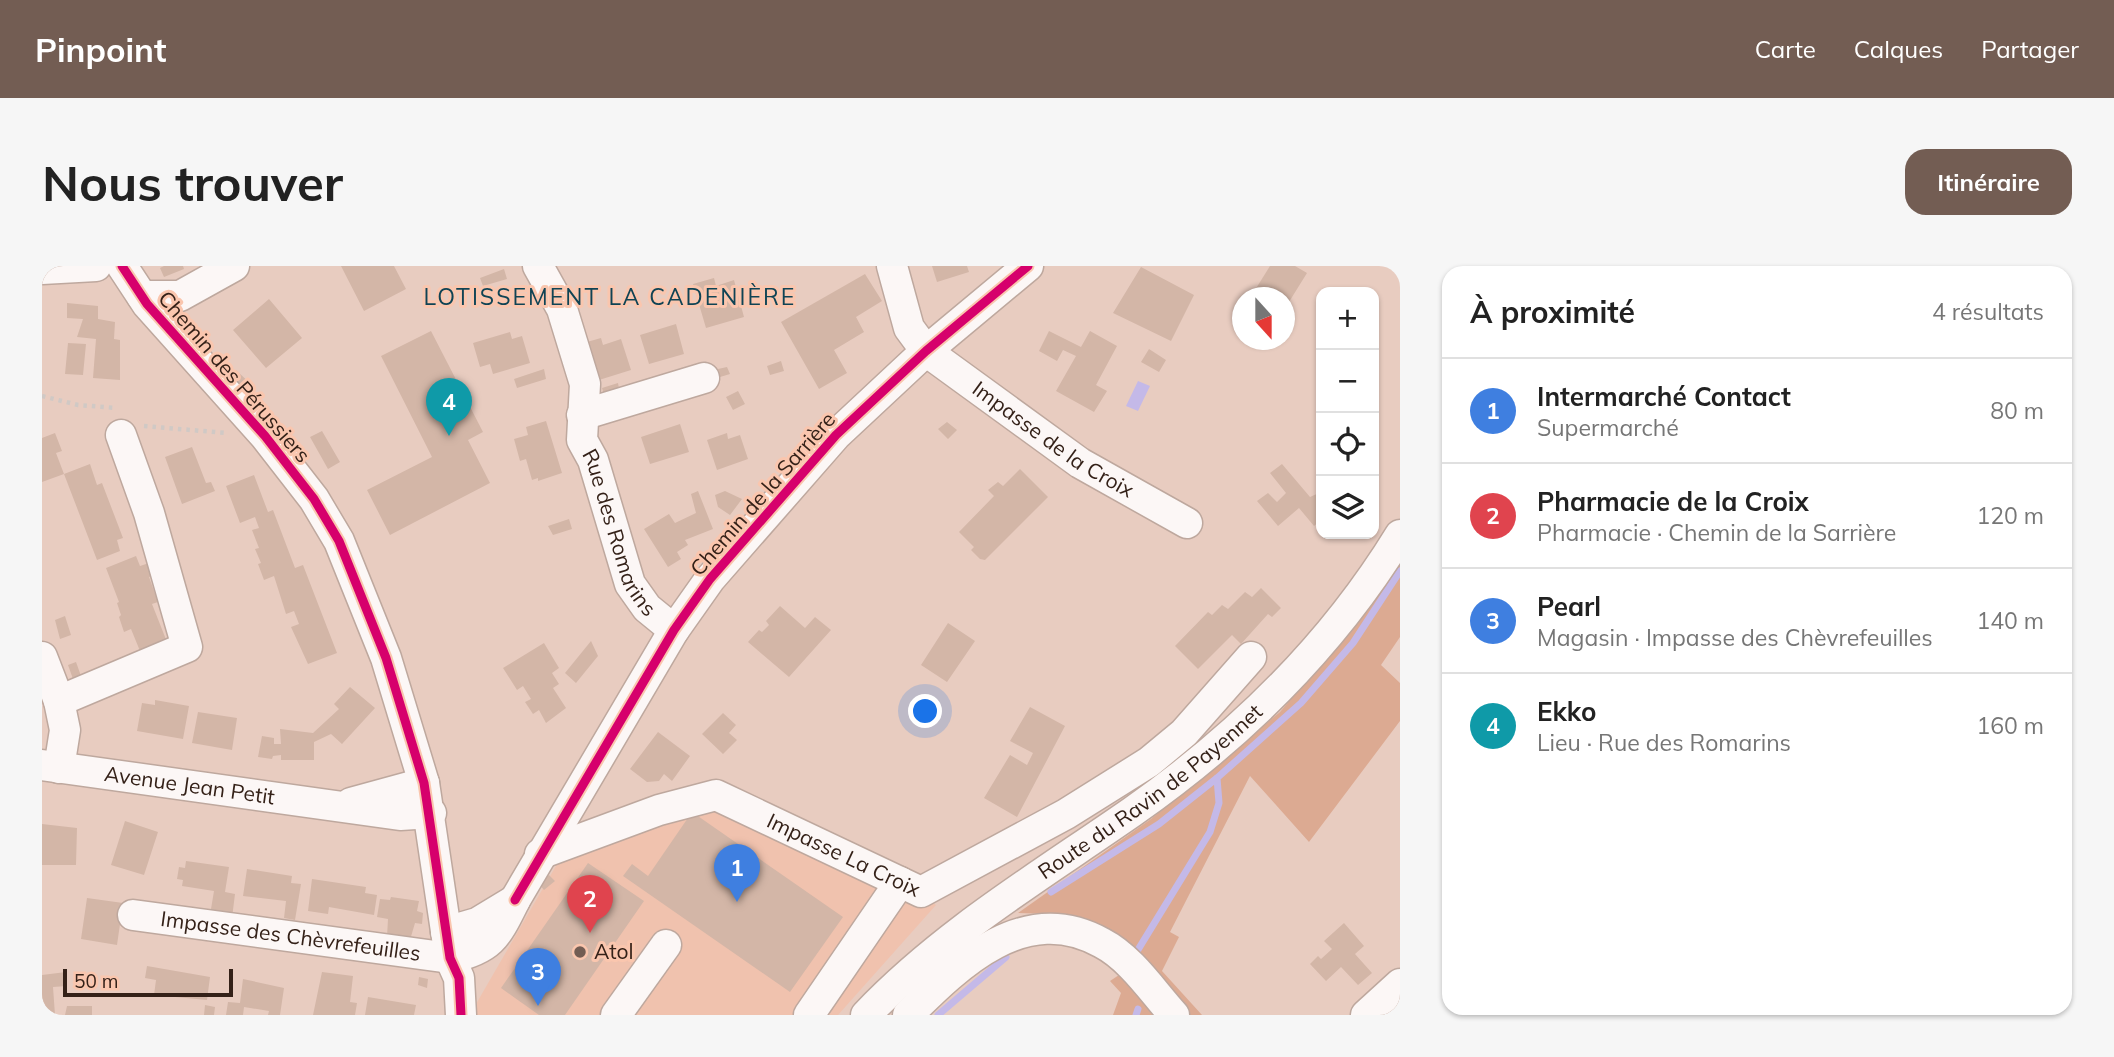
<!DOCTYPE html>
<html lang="fr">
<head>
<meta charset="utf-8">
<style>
	:root { --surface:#fff; --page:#f6f6f6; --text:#222; --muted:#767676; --line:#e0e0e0; --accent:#735d53 }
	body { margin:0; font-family:Mulish,sans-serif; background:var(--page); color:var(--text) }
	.controls { position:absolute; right:21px; top:21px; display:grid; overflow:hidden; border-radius:14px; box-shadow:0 2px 5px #0004 }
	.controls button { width:63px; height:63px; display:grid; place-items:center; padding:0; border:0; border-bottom:2px solid var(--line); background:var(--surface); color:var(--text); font:35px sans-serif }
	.compass { position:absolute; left:1190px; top:21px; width:63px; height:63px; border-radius:50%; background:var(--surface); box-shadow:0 2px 5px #0004; rotate:159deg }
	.scale { position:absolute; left:21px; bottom:18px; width:170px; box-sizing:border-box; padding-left:7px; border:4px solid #342118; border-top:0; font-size:19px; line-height:24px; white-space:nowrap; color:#342118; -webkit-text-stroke:5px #fac6ae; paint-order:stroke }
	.you { position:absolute; left:884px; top:446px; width:24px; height:24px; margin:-18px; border:5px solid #fff; border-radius:50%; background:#1a73e8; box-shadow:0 0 0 10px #1a73e833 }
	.badge { display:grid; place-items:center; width:46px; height:46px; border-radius:50%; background:var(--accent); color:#fff; font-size:23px; font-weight:700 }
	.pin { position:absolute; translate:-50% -58px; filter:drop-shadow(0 2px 4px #0008) }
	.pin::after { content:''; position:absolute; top:37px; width:24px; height:21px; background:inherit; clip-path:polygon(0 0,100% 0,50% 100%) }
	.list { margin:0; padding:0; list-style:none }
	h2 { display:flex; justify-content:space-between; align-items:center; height:91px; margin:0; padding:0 28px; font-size:30px }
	h2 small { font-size:23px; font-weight:400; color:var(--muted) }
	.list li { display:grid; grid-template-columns:46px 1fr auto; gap:21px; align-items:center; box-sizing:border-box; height:105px; padding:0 28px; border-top:2px solid var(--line) }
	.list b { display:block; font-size:26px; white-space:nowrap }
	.list p { margin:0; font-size:23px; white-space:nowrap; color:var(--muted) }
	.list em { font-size:23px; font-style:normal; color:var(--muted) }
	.icon { flex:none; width:38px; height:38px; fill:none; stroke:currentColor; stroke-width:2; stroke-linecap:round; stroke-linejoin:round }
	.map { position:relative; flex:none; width:1358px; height:749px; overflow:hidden; border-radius:21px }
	header { display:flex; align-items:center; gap:42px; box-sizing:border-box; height:98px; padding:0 35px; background:var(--accent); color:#fff }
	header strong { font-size:33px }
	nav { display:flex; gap:38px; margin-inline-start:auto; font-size:24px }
	.intro { display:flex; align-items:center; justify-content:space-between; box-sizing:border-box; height:168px; padding:0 42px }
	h1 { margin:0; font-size:49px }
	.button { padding:18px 32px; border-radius:21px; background:var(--accent); color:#fff; font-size:24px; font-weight:700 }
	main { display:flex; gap:42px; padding:0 42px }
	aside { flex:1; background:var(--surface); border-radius:21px; box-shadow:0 2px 5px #0004 }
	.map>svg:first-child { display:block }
	.built { fill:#f0c2ae }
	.green { fill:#dcaa92 }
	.water { fill:#c4b9e8 }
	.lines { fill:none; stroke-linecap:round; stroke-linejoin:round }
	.stream { stroke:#c4b9e8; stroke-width:7 }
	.building { fill:#d3b6a7 }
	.minor-casing { stroke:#bea89e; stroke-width:33 }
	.path { stroke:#d0c9c5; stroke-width:4.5; stroke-dasharray:3.5 5; stroke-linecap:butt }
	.minor { stroke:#fcf7f6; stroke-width:30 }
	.cycleway-casing { stroke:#fac6ae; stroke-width:13 }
	.cycleway { stroke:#d6006c; stroke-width:9 }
	.poi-dot { fill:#735d53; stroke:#fac6ae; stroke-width:2.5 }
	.labels { text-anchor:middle; stroke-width:6; stroke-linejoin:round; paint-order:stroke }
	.street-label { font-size:21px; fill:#342118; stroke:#fac6ae }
	.poi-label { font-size:21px; fill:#342118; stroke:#fac6ae; text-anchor:start }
	.neighbourhood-label { font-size:23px; letter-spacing:2px; fill:#0f4354; stroke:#fac6ae }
</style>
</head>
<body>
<header>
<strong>Pinpoint</strong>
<nav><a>Carte</a><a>Calques</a><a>Partager</a></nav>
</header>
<div class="intro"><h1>Nous trouver</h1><a class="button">Itinéraire</a></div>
<main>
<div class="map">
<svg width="1358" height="749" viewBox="0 0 1358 749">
	<rect width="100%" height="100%" fill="#e8ccc0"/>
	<!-- built -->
	<path class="built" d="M706,527L818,588L894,639L796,749H435L434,738L522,586L579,563Z"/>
	<!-- green -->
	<path class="green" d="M1358,285V371L1339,399L1358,417V455L1267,576L1208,510L1128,666L1137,671L1120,705L1160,749H1144L1006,648L976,647L1109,553L1238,446L1311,360Z
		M1080,707L1118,749H1071L1079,727L1068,715Z"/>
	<!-- water -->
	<path class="water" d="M1096,115L1108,120L1096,145L1084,140Z"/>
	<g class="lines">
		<!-- stream -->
		<path class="stream" d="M1009,626L1117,558L1175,512L1259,437L1311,377L1358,305
			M1094,687L1168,566L1177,537L1175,512
			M896,749L964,691
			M1094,749L1096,743"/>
	</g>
	<!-- building -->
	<path class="building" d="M122,0H141L142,3L122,11L118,2Z
		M299,0H352L364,23L322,45Z
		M890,0H925L927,6L895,16Z
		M1228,0H1253L1265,7L1242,44V32H1208Z
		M1099,1L1152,29L1129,75L1071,47Z
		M462,3L465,13L441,20L438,12Z
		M823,8L840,35L814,51L822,66L792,84L805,107L777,123L739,56Z
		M672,12L674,20L692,14L702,51L664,62L651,18Z
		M227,33L260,72L224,102L191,64Z
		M25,37L56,40V53L73,56L72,73L78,74V114L51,112L54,73L35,71L41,53L25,52Z
		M634,58L642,88L607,98L598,69Z
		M389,65L441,166L426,174L448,217L348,269L325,224L390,191L339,90Z
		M1007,65L1039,81L1048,65L1075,80L1054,119L1065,125L1052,146L1014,125L1034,90L1021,84L1015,95L997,85Z
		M468,66L470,73L480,70L488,97L451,108L448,98L438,101L431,77Z
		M559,72L561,79L579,73L589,104L557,114L545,76Z
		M26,77L44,78L41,109L23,108Z
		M1107,83L1124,94L1117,106L1099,96Z
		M739,95L742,105L728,109L725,100Z
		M685,101L688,108L678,111L676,103Z
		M502,103L504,113L475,122L472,113Z
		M194,104L214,123L208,129L189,110Z
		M576,117L578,128L563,132L560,122Z
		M696,125L703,138L691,144L684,131Z
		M504,155L520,207L496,215V212L490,214L484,193L478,195L472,173L486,169L484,161Z
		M905,156L915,164L906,173L896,163Z
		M638,158L647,186L608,198L599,171Z
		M280,165L298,196L286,203L268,171Z
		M13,167L20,185L14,187L22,208L0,216V172Z
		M685,167L686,173L698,169L706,193L675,204L665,174Z
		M150,181L164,217L169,216L173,225L140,238L123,191Z
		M48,198L55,219L60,217L81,272L75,274L78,285L55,294L22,208Z
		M1240,198L1268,231L1279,226V254L1272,260L1257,242L1236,260L1215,235L1226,227L1235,236L1244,227L1228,207Z
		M978,203L1006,231L943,294L938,293L929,284L932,281L917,266L952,230L946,224L956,216L961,220Z
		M212,209L226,246L231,244L253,302L261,299L295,387L266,398L249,361L257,358L252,345L244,348L232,310L222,314L216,298L219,297L213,283L217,282L210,264L217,262L213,251L198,257L184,220Z
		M656,225L671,263L643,274L646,279L635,286L639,293L626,301L602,263L627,248L633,257L654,247L649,228Z
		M683,225L700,233L688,249L676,241L673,229Z
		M527,253L530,263L511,269L506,260Z
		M94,290L98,300L107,297L111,310L107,311L116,336L110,338L125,376L98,385L89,363L82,366L77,351L79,349L75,337L77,336L64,302Z
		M1219,322L1239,342L1230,351L1226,348L1199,378L1190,369L1156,403L1133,380L1166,346L1170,349L1180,339L1186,343L1203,326L1210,331Z
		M738,340L763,362L773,351L789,364L747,411L706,376L717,364L720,366L727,359L724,355Z
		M23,350L29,369L18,373L13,354Z
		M906,357L933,375L905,416L879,399Z
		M549,375L556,390L534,417L523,407Z
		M502,377L517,402L510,407L517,418L511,422L524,442L504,457L497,444L491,448L483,436L489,433L481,420L475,424L461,402Z
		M34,396L39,410L31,413L26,399Z
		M308,421L333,442L300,478L289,468L272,476V494H239V489L231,490L230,493L216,491L220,470L232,472V478H239L238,463L271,467L297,443L292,438Z
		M113,434L147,440L141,473L95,465L100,437L113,439Z
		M988,441L1023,460L975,551L942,532L968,489L985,499L991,487L968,475Z
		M156,446L195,452L190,484L150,477Z
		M681,447L694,459L687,467L695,474L681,488L660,468Z
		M616,466L648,490L630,515L622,508L617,515L605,516L588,503Z
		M650,546L801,651L748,726L581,610L590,598L606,610Z
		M83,555L116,566L102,609L69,599Z
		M0,558L35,562L34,599H0Z
		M144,595L187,601L183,626L193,628L190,652L168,649L172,625L140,620L141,614L135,613L137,601L143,602Z
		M546,597L602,635L523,749H497L459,722Z
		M205,603L250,610L249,617L259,618L253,654L242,652L244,635L201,630Z
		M507,609L513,615L502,624L497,618Z
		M270,613L324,621L323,627L335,629L332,649L287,641L286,648L266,645Z
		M349,631L377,635L375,645L381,647L380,658L373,657L368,674L345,671L346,653L335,651L338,633L348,634Z
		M45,632L81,637L75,679L39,673Z
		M1302,657L1322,680L1313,688L1330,707L1316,719L1299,701L1284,715L1268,698L1276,690L1279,693L1290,683L1282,675Z
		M105,700L168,711L165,734L112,729L114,714L103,712Z
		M24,706L25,720L11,721L13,749H0V709Z
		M280,706L311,710L308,736L315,737L313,749H271Z
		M377,711L386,713L385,722L376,719Z
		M201,713L242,722L238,749H226L227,745L202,741L201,749H184L186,736L198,737Z
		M326,731L374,739L372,749H323Z
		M163,739L173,741L172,749H162Z
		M25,740H50V749H23Z"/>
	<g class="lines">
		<!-- minor casing -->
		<g class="minor-casing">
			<g id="minor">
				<path d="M80,0L105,38L223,170L272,233L297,275L344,392L382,517L408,692L417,712L419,749"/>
				<path id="s1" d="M496,0L520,43L543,118L540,174L551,194L588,318L605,342L632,364"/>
				<path id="s2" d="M850,0L867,62L884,85L1038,197L1145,257"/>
				<path d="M0,3L54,0"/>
				<path d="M100,30H138L192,0"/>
				<path d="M540,149L662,112"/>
				<path d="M0,391L17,435"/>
				<path id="s3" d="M0,499L358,549L389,547"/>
				<path d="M17,502L23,464L17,435L145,381L107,247L79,169"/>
				<path d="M309,537L382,517"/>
				<path id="s4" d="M498,588L617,544L674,529L879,626L1024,548L1107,496L1142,467L1209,391"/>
				<path d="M473,634L632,364L668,313L794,169L884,85L986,0"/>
				<path id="s5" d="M91,649L408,692C450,683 455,670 473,634L435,657L404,666"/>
				<path d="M574,749L624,679"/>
				<path d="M767,749L858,616"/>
				<path id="s6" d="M824,749C901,668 998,610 1090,546C1197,471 1290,380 1358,269"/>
				<path d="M866,749C918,697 983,634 1060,677C1089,692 1111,726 1132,749"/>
				<path d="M1324,749L1358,718"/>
			</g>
		</g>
		<!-- path -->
		<path class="path" d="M0,130L36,139L75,142
			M102,160L184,167"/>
		<!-- minor -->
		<use href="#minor" class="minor"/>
		<!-- cycleway casing -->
		<g class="cycleway-casing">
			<path id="cycleway" d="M80,0L105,38L223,170L272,233L297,275L344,392L382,517L408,692L417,712L419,749
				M473,634L632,364L668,313L794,169L884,85L986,0"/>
		</g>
		<!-- cycleway -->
		<use href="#cycleway" class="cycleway"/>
	</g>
	<!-- markers -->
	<circle class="poi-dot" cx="538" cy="686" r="7"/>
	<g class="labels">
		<!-- street labels -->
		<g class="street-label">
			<text transform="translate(192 111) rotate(49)" y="7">Chemin des Pérussiers</text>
			<text dy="7" stroke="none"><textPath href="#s2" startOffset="248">Impasse de la Croix</textPath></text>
			<text transform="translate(721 228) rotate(-49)" y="7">Chemin de la Sarrière</text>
			<text dy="7" stroke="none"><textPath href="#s1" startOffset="284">Rue des Romarins</textPath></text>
			<text dy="7" stroke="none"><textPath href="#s3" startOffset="149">Avenue Jean Petit</textPath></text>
			<text dy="7" stroke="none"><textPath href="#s6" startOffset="362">Route du Ravin de Payennet</textPath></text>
			<text dy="7" stroke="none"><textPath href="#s4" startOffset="327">Impasse La Croix</textPath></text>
			<text dy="7" stroke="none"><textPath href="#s5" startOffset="159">Impasse des Chèvrefeuilles</textPath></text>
		</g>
		<!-- poi labels -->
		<g class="poi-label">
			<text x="552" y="693">Atol</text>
		</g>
		<!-- neighbourhood labels -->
		<g class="neighbourhood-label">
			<text x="568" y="39">LOTISSEMENT LA CADENIÈRE</text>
		</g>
	</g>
</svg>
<div class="controls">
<button>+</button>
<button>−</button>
<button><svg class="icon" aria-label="locate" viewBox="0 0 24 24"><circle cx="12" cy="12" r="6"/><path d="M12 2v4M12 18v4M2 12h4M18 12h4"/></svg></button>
<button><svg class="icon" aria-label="layers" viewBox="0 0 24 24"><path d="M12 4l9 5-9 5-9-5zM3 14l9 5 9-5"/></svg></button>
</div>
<svg class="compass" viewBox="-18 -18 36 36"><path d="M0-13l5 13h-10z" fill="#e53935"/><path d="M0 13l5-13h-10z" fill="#767676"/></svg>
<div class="scale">50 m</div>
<div class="you"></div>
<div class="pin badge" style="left:695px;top:636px;background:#3f7fe0">1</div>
<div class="pin badge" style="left:548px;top:667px;background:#e0444e">2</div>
<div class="pin badge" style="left:496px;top:740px;background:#3f7fe0">3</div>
<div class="pin badge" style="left:407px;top:170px;background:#0f9aa8">4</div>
</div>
<aside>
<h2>À proximité<small>4 résultats</small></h2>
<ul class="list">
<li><span class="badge" style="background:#3f7fe0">1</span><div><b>Intermarché Contact</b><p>Supermarché</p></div><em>80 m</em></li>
<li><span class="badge" style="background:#e0444e">2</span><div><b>Pharmacie de la Croix</b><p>Pharmacie · Chemin de la Sarrière</p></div><em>120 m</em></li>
<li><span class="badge" style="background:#3f7fe0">3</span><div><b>Pearl</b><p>Magasin · Impasse des Chèvrefeuilles</p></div><em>140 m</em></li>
<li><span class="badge" style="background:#0f9aa8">4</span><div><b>Ekko</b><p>Lieu · Rue des Romarins</p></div><em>160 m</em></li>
</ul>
</aside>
</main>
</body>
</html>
